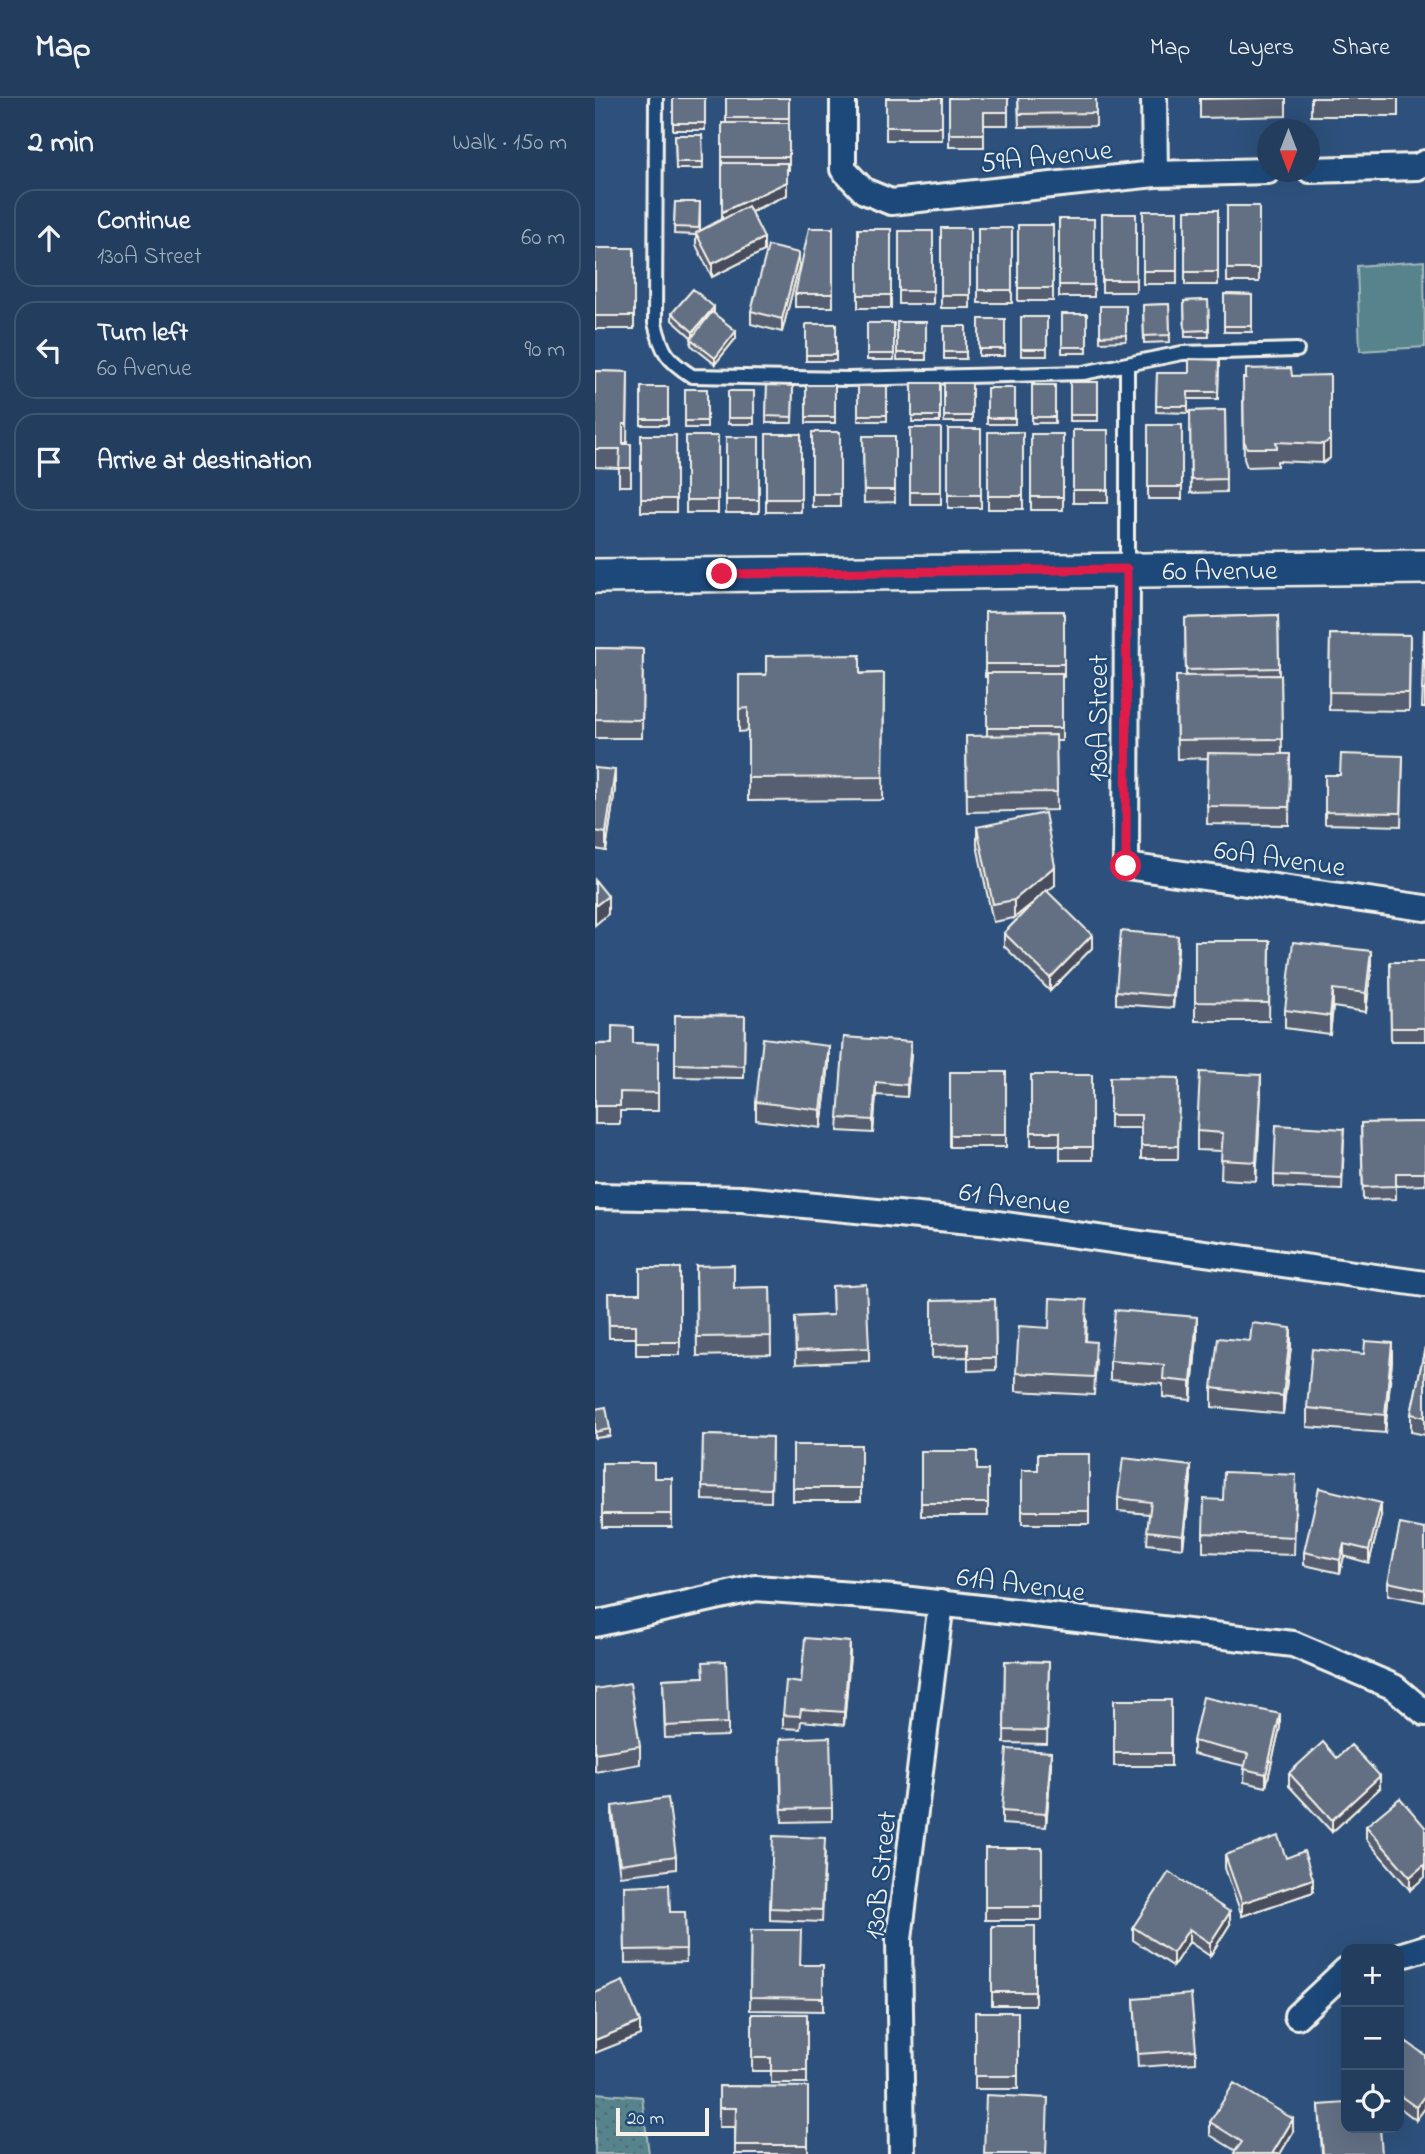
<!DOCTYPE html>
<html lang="en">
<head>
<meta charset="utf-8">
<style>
	:root { --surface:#223d5d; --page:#2a4463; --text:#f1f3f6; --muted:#a2aebc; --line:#3f5672 }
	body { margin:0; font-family:"Indie Flower",sans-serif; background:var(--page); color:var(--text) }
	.controls { position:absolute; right:21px; bottom:21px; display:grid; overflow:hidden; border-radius:14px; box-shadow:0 7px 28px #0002 }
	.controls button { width:63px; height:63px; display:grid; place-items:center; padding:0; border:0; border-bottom:2px solid var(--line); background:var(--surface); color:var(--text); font:35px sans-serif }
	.compass { position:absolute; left:662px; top:21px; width:63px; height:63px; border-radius:50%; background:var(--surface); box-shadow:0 7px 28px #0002; rotate:180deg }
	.scale { position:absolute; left:21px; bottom:18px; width:93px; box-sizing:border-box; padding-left:7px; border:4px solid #f4f1e8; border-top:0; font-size:19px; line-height:24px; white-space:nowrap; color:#f4f1e8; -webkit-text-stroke:5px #1f4a7a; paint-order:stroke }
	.stop { position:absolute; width:21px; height:21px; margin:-16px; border:5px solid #e11d48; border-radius:50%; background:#fff }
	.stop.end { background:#e11d48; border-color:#fff; box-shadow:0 2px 7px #0008 }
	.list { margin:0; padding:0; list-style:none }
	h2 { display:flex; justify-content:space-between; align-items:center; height:91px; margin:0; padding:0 28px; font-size:30px }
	h2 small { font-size:23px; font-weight:400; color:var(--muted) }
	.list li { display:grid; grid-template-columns:46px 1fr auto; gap:21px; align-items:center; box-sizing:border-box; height:98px; margin:0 14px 14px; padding:0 14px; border:2px solid var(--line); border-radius:21px }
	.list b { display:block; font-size:26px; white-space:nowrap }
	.list p { margin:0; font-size:23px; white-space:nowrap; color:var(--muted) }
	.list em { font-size:23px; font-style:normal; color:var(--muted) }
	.icon { flex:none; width:38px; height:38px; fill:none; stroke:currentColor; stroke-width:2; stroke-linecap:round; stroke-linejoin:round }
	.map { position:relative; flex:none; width:830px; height:2056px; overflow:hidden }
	header { display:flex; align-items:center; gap:42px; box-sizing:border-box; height:98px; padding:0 35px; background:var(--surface); border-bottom:2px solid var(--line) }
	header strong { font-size:33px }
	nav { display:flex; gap:38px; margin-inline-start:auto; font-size:24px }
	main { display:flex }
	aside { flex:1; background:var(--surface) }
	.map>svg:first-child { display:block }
	.park { fill:url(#park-dots); stroke:#a5baba; stroke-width:2 }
	.garden { fill:#56838c; stroke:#a5baba; stroke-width:2 }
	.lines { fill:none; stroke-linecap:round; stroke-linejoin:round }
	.lane-casing { stroke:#f4f1e8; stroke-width:18 }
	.street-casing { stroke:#f4f1e8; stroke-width:30 }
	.secondary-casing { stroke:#f4f1e8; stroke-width:38 }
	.lane { stroke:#1f4a7a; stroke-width:12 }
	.street { stroke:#1f4a7a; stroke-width:24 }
	.secondary { stroke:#1f4a7a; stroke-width:33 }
	.wall { fill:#565f72; stroke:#f4f1e8; stroke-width:2 }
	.shaded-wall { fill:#464e5c; stroke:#f4f1e8; stroke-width:2 }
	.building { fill:#646f84; stroke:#f4f1e8; stroke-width:2 }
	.route { stroke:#e11d48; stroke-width:9 }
	.labels { text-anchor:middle; stroke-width:5; stroke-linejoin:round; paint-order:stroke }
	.street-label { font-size:28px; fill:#f4f1e8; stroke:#1f4a7a }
</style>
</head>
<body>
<header>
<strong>Map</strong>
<nav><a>Map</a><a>Layers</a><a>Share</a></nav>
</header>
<main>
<aside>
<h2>2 min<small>Walk · 150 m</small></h2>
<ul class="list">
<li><svg class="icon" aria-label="ahead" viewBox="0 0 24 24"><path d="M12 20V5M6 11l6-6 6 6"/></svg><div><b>Continue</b><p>130A Street</p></div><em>60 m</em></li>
<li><svg class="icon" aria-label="left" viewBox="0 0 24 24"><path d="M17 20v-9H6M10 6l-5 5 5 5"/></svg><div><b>Turn left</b><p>60 Avenue</p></div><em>90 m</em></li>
<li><svg class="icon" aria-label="arrive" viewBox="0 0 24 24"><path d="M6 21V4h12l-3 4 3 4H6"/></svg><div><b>Arrive at destination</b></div></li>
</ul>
</aside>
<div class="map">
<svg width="830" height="2056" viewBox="0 0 830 2056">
	<defs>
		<pattern id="park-dots" width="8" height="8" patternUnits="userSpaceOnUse" patternTransform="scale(1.75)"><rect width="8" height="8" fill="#56838c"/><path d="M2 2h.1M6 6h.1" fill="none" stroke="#516b70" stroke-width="1.8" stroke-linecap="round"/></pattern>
	</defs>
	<rect width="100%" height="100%" fill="#2d517c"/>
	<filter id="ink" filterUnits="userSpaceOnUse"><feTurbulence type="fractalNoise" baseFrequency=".0143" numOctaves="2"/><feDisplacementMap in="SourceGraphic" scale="14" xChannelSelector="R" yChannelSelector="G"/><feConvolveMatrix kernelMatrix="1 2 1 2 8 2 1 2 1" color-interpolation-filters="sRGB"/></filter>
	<g filter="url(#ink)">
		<!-- park -->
		<path class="park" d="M0,1995L47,1999L54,2056H0Z"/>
		<!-- garden -->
		<path class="garden" d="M829,163L830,249L765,253L762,168Z"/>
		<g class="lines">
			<!-- lane casing -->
			<g class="lane-casing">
				<path id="lane" d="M61,0L60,225C67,254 72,262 97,278L253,281L488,275L587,255L702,252
					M532,266V471"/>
			</g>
			<!-- street casing -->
			<g class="street-casing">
				<path id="street" d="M248,0V71L269,93L296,104L560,76L673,73
					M559,0L560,76
					M715,72L822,69L830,65
					M532,471L531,768L830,810
					M0,1098L147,1101L396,1125L830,1186
					M0,1526L161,1490L299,1500L698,1546L799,1589L830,1615
					M804,1858L830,1850
					M702,1918L751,1872
					M307,2056L304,1841L346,1505"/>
			</g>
			<!-- secondary casing -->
			<g class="secondary-casing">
				<g id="secondary">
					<path id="s1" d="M0,478L830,469"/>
				</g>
			</g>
			<!-- lane -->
			<use href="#lane" class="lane"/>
			<!-- street -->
			<use href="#street" class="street"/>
			<!-- secondary -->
			<use href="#secondary" class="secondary"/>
		</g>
		<!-- wall -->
		<path class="wall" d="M78,0H110V32H78Z
			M131,0H194V72H192V97L156,114L169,153L117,179L101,147V137L79,136L80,104H105V133L127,121V25H131Z
			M291,0H347V42H291Z
			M354,0H413V27H389V49H354Z
			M423,0H501V28L424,29Z
			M605,0H691V18L605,20Z
			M716,0H803V18H716Z
			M80,37H107L108,71H81Z
			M632,108H664V184H632Z
			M590,112H623V187H590Z
			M548,113H582V186H548Z
			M507,116H541V194H507Z
			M464,121H499V199H464Z
			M423,127H458V203H423Z
			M238,130V209H200V196Z
			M346,130H375V210H346Z
			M383,130H417V205H383Z
			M263,131H296V210H263Z
			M304,133H338V206H304Z
			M0,150H39V231H0Z
			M204,168L187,234L156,226V213Z
			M629,196L657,197V234H629Z
			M613,202L614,239H590L589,203Z
			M574,206L575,244L549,245L548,207Z
			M505,208H531V243L505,244Z
			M77,215L119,216L141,240L120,266L96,247L97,240L77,222Z
			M467,216H492V255H467Z
			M426,219H452V258H426Z
			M384,221H410V258H384Z
			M302,224H331V262H302Z
			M272,225H299V262H272Z
			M211,226H241V263H211Z
			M349,228H371V261H349Z
			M624,262L623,301H593V315L561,314L562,275H594Z
			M0,273L33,274L32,345H28V346H36V388H24V370L0,369Z
			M697,278L735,360L728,365L682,363V368L652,369L649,361L648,299Z
			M475,284H503V323H475Z
			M317,285H345V324H317Z
			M349,285H377V324H349Z
			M172,287L198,288L197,325H171Z
			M211,287H240V325H211Z
			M437,287H460V325H437Z
			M263,288H292V323H263Z
			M46,289H73V327H46Z
			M392,290H420V326H392Z
			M90,291H112V330H90Z
			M133,293H159V326H133Z
			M630,312L631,394L596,395L595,313Z
			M553,327H587V401H553Z
			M315,330H346V406H315Z
			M353,331H386V410H353Z
			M478,332H513V405H478Z
			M217,334H245V409H217Z
			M393,334H428V411H393Z
			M171,336H206V414H171Z
			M436,336H468V412H436Z
			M46,337H81V414H46Z
			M91,338H123V415H91Z
			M268,338H300V404L269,405Z
			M131,339H164V415H131Z
			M469,513V579H467V643H461L462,712L372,714L371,638H392V579H390V514Z
			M683,517L684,577H686L687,656H695L694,727L612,726L613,660L582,661L581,578H591L590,520Z
			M830,532V610H827Z
			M735,536L815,537L814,613L734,612Z
			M0,550L48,551L47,640H0Z
			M289,575L288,702L153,703V633L144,634V577Z
			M808,658L806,728L730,726V677H745Z
			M0,670L20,691L11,753L0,751Z
			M382,729L460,787L452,793L497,850L455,893L409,848V835L441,802L419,820L398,824L382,747Z
			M600,843H675L674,923H600Z
			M583,851L578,910L521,906V893Z
			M795,864H830V943H796Z
			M776,872L771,914L738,909L735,936L690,930V912Z
			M80,917L150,918L149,980L80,979Z
			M249,939L316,956L312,999L281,997L278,1035L243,1033Z
			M38,945L63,946V1013H25V1026H0V946Z
			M234,966L226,1030L161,1022V1004Z
			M355,974H411V1049H355Z
			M436,977H497V1062H465V1047H436Z
			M515,979L584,980L583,1061H546V1030H515Z
			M666,996L661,1083L626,1081L627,1053L602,1052V1033Z
			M830,1024V1087L801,1088V1101L768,1102L766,1025Z
			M749,1043L747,1092L679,1089V1077Z
			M101,1168L139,1190L175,1189L176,1256L102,1258Z
			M85,1170V1257H41V1240H14L13,1195H45Z
			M237,1188L274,1250V1263L201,1266L200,1219L238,1217Z
			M400,1201L401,1272L373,1273V1259L337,1260V1202Z
			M492,1221L491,1243L501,1262L499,1297L421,1293V1275L454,1230Z
			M602,1238L596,1302L568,1299V1286L515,1282V1263Z
			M655,1243L696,1248L688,1316L617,1309V1290Z
			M830,1249V1337L816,1334V1316Z
			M769,1256L797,1263L790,1335L712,1329V1310Z
			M0,1311L15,1331V1338L0,1340Z
			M108,1337L177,1339L176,1404L107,1402Z
			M198,1347H266V1403H198Z
			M326,1353L382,1372H393V1418H326Z
			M494,1356V1426H427V1372H443Z
			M7,1365L59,1380H77V1429H7Z
			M596,1381L588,1450L552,1446L554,1416L523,1413V1400Z
			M701,1395L699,1457L608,1454V1435L628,1402Z
			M786,1418L774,1465L749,1458L745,1475L709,1467V1454Z
			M830,1431V1504L793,1497V1484Z
			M255,1557L249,1627L206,1623L205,1631L188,1630V1617L206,1585Z
			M410,1563L454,1564L452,1646L409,1645Z
			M108,1579L133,1625V1638L70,1640L68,1581Z
			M0,1591L45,1648V1666L0,1674Z
			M519,1602H576V1668H519Z
			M685,1629L671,1689L649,1684L650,1668L598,1656V1643Z
			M185,1654L237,1710V1723L187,1724Z
			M742,1660L785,1690L737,1734L694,1688V1675Z
			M456,1667L451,1729L407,1726V1713Z
			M17,1708L81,1758V1771L25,1778L17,1721Z
			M771,1728L830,1729L815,1792L771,1741Z
			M390,1750H447V1822H390Z
			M230,1753L227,1824L175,1822V1810Z
			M630,1757L691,1760L718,1794L647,1818L630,1770Z
			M29,1788L75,1814H90L91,1864L30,1865Z
			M635,1826L615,1858L594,1844L578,1868L538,1842V1829Z
			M397,1828H440V1907H397Z
			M156,1832L205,1867H228V1913L155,1912Z
			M539,1901L601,1952V1965L543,1969Z
			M380,1914H423V1991H380Z
			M157,1916H212V1985H176V1973H157Z
			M804,1956L830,1957V2010L821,2022L804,2009Z
			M124,1988L213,1989V2056H140V2029H124Z
			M724,2007L787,2056H727Z
			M615,2024L698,2034L685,2056H639L641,2053L615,2037Z"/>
		<!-- shaded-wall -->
		<path class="shaded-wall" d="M192,84V97L127,126V114Z
			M169,140V153L117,179V166Z
			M204,155V168L187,234V221Z
			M119,209V216L98,240V234Z
			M141,233V240L120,266V260Z
			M735,296V360L728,365V346Z
			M20,672V691L11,753V735Z
			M460,768V787L419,820V802Z
			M13,798V816L0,827V808Z
			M497,837V850L455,893V880Z
			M583,838V851L578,910V898Z
			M776,853V872L771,914V895Z
			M738,891V909L735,936V918Z
			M316,944V956L312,999V987Z
			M234,948V966L226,1030V1012Z
			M666,977V996L661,1083V1064Z
			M281,984V997L278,1035V1022Z
			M602,1219V1238L596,1302V1284Z
			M696,1230V1248L688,1316V1298Z
			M797,1245V1263L790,1335V1317Z
			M596,1368V1381L588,1450V1437Z
			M786,1405V1418L774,1465V1452Z
			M749,1446V1458L745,1475V1462Z
			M255,1544V1557L249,1627V1614Z
			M685,1616V1629L671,1689V1676Z
			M456,1654V1667L451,1729V1716Z
			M785,1678V1690L737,1734V1722Z
			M830,1766V1779L815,1792V1779Z
			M718,1781V1794L647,1818V1805Z
			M635,1814V1826L615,1858V1845Z
			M594,1831V1844L578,1868V1855Z
			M45,1924V1937L0,1955V1942Z
			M830,1997V2010L821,2022V2009Z
			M698,2021V2034L685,2056H677Z"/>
		<!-- building -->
		<path class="building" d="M78,0H110V25H78Z
			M131,0H194V20H131Z
			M291,0H347V29H291Z
			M354,0H413V14H389V36H354Z
			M423,0H501V15L424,16Z
			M605,0H674L605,1Z
			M127,25H194V59H127Z
			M80,37H107L108,64H81Z
			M127,65H192V84L127,114Z
			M80,104H105L104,130L79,129Z
			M153,108L169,140L117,166L101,135Z
			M632,108H664V171H632Z
			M590,112H623V174H590Z
			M548,113H582V173H548Z
			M507,116H541V182H507Z
			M464,121H499V187H464Z
			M423,127H458V190H423Z
			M214,130H238V196H200Z
			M346,130H375V197H346Z
			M383,130H417V192H383Z
			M263,131H296V197H263Z
			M304,133H338V193H304Z
			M173,148L204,155L187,221L156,213Z
			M0,150H39V218H0Z
			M98,191L119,209L98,234L77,215Z
			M629,196L657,197V228H629Z
			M613,202L614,232L590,233L589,203Z
			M574,206L575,237L549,238L548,207Z
			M505,208H531V237L505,238Z
			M117,214L141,233L120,260L96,241Z
			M467,216H492V249H467Z
			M426,219H452V251H426Z
			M384,221H410V251H384Z
			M302,224H331V255H302Z
			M272,225H299V256H272Z
			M211,226H241V257H211Z
			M349,228H371V254H349Z
			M594,261L624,262L623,294H593V308H561L562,275H594Z
			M696,270L697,278L735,277V342L728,346L681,344L682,350H652L649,343L648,280H651V271Z
			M0,273L33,274L32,326H28V346H36V370H24L25,351H0Z
			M475,284H503V317H475Z
			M317,285H345V318H317Z
			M349,285H377V318H349Z
			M172,287L198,288L197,319L171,318Z
			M211,287H240V319H211Z
			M437,287H460V319H437Z
			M263,288H292V317H263Z
			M46,289H73V321H46Z
			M392,290H420V320H392Z
			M90,291H112V323H90Z
			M133,293H159V320H133Z
			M630,312L631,381L596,382L595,313Z
			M553,327H587V389H553Z
			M315,330H346V394H315Z
			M353,331H386V397H353Z
			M478,332H513V392H478Z
			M217,334H245V396H217Z
			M393,334H428V398H393Z
			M171,336H206V401H171Z
			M436,336H468V399H436Z
			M46,337H81V401H46Z
			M91,338H123V402H91Z
			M268,338H300V392H269Z
			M131,339H164V402H131Z
			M469,513V566H390V514Z
			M683,517L684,570L591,572L590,520Z
			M829,532H830V592H827Z
			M735,536L815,537L814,595L734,594Z
			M0,550L48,551L47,622L0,621Z
			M265,557V576L289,575L288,679L153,680V610L144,611V577H171V558Z
			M392,575H467V630H392Z
			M686,577L687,641L582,642L581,578Z
			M461,637L462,694L372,695L371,638Z
			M613,655L695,656L694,709L612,708Z
			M746,656L808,658L806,715L730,714V677H745Z
			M0,670L20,672L11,735L0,733Z
			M450,715L460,768L419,802L398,806L382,729Z
			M0,782L13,798L0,808Z
			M451,792L497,837L455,880L409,835Z
			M526,833L583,838L578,898L521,893Z
			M600,843H675L674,905L600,904Z
			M698,844L776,853L771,895L738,891L735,918L690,912Z
			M795,864H830V930H796Z
			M80,917L150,918L149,968L80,966Z
			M17,928L38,929V945L63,946V995L25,994V1008H0V946H17Z
			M249,939L316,944L312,987L281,984L278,1022L243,1020Z
			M168,940L234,948L226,1012L161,1004Z
			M355,974H411V1037H355Z
			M605,974L666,977L661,1064L626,1062L628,1035L602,1033Z
			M436,977H497V1049H465V1034H436Z
			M515,979L584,980L583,1048H546V1017H515Z
			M830,1024V1075H801V1088L768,1089L766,1025Z
			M681,1027L749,1031L747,1080L679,1077Z
			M139,1167V1190L175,1189L176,1238L102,1239L101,1168Z
			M45,1170H85V1244H41V1227H14L13,1195H45Z
			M271,1186L274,1250L201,1253L200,1219L238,1217L237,1188Z
			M455,1200L492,1202L490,1243L501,1244L499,1279L421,1275L424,1228L454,1230Z
			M400,1201L401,1260H373V1246L337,1247V1202Z
			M520,1212L602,1219L596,1284L568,1281L569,1267L515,1263Z
			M657,1225L696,1230L688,1298L617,1290L623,1240L655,1243Z
			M770,1243L797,1245L790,1317L712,1310L717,1251L769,1256Z
			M830,1249V1319L816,1316Z
			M11,1309L15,1331L0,1334V1311Z
			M108,1337L177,1339L176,1391L107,1389Z
			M198,1347H266V1390H198Z
			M326,1353H382V1372H393V1405H326Z
			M443,1356H494V1413H427V1372H443Z
			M528,1360L596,1368L588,1437L552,1433L556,1404L523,1400Z
			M7,1365H59V1380H77V1416H7Z
			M629,1374L701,1377L699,1439L608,1435L609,1401L628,1402Z
			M724,1390L786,1405L774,1452L749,1446L745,1462L709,1454Z
			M805,1426L830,1431V1492L793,1484Z
			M210,1540L255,1544L249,1614L206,1611L205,1618L188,1617L191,1583L206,1585Z
			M131,1563L133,1625L70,1628L68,1581L109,1579L108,1564Z
			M410,1563L454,1564L452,1633L409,1632Z
			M35,1585L45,1648L0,1655V1591Z
			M608,1599L685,1616L671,1676L649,1671L653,1656L598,1643Z
			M519,1602H576V1655H519Z
			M235,1639L237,1710L187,1711L185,1641Z
			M728,1644L742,1660L756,1647L785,1678L737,1722L694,1675Z
			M412,1651L456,1654L451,1716L407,1713Z
			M73,1700L81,1758L25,1766L17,1708Z
			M805,1700L830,1729V1766L815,1779L771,1728Z
			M178,1738L230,1740L227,1812L175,1810Z
			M683,1738L691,1760L709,1753L718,1781L647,1805L630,1757Z
			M390,1750H447V1809H390Z
			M574,1774L635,1814L615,1845L594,1831L578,1855L538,1829Z
			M74,1786L75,1814H90L91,1851L30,1852L29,1788Z
			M397,1828H440V1894H397Z
			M156,1832H206L205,1867H228V1900L155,1899Z
			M28,1883L45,1924L0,1942V1895Z
			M596,1896L601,1952L543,1956L539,1901Z
			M380,1914H423V1978H380Z
			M157,1916H212V1973H176V1960H157Z
			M812,1944L830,1957V1997L821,2009L804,1997V1956Z
			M639,1985L698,2021L677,2056H640L639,2055L647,2044L615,2024Z
			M124,1988L213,1989V2047H140L141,2010H124Z
			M391,1997L453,2000L451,2056H389Z
			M751,2005V2030H785L787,2056H728L724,2007Z"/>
	</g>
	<g class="lines" filter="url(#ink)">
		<!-- route -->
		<path class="route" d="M127,476L532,471L531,768"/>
	</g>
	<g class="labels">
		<!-- street labels -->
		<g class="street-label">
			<text transform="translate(451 57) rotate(-6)" y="10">59A Avenue</text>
			<text dy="10" stroke="none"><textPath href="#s1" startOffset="625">60 Avenue</textPath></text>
			<text transform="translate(502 620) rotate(-90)" y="10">130A Street</text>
			<text transform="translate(685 759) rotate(8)" y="10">60A Avenue</text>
			<text transform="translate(420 1099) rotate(7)" y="10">61 Avenue</text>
			<text transform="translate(426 1485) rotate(7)" y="10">61A Avenue</text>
			<text transform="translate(284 1777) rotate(-84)" y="10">130B Street</text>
		</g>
	</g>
</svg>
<div class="controls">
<button>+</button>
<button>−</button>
<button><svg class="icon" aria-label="locate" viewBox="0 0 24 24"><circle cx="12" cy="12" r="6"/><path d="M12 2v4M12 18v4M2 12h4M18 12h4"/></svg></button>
</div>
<svg class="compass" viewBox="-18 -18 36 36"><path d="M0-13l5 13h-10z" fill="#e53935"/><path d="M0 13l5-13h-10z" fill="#a2aebc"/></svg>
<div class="scale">20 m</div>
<div class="stop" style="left:531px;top:768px"></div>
<div class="stop end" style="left:127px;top:476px"></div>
</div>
</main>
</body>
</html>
